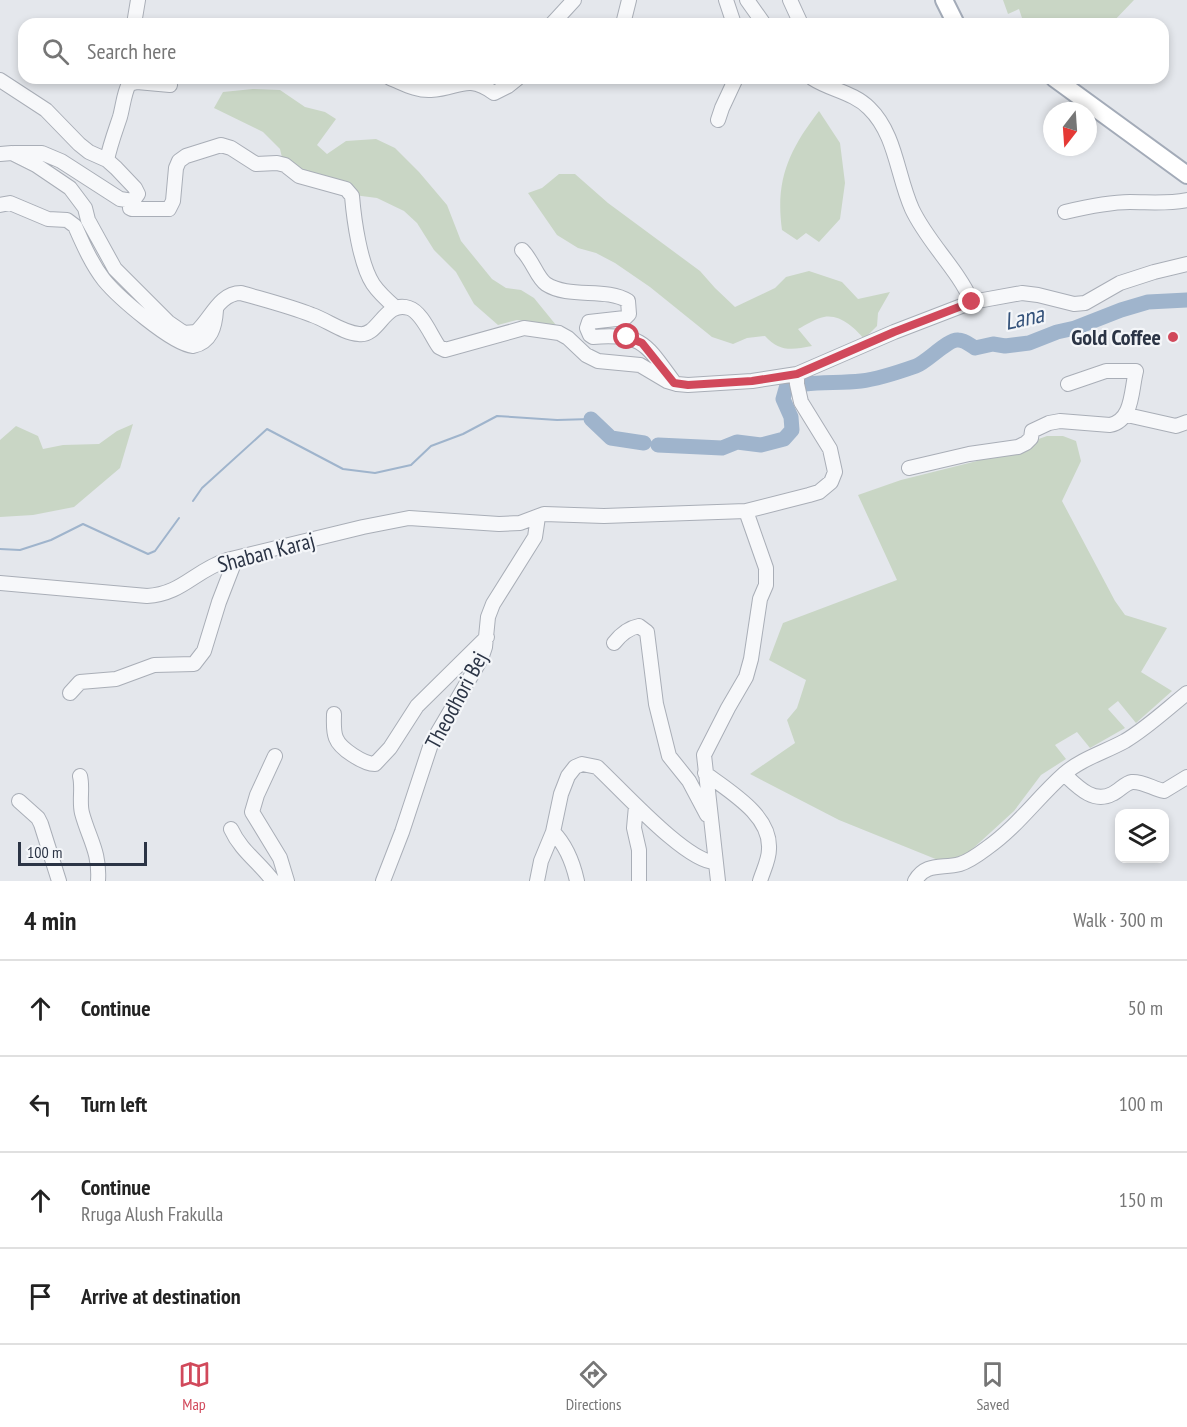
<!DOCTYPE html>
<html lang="en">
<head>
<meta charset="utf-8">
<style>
	:root { --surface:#fff; --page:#f6f6f6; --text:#222; --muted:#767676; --line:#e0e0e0; --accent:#d1495b }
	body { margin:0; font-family:"PT Sans Narrow",sans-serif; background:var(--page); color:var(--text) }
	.controls { position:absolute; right:18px; bottom:18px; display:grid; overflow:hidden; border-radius:12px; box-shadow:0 3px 9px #0003 }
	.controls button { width:54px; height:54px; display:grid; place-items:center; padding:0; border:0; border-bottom:2px solid var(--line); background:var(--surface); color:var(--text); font:30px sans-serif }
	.compass { position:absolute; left:1043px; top:102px; width:54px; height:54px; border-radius:50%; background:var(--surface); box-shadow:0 3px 9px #0003; rotate:197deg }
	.scale { position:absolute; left:18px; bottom:15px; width:129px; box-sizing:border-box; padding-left:6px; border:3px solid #2b3445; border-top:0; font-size:16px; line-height:21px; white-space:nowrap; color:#2b3445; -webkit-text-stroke:4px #f4f6f9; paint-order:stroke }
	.stop { position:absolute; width:18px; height:18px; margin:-14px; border:4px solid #d1495b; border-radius:50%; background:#fff }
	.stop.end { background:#d1495b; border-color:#fff; box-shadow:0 2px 6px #0008 }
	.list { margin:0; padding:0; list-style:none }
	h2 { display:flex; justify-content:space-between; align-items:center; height:78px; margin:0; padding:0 24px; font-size:26px }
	h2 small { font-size:20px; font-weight:400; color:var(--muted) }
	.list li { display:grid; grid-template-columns:39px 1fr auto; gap:18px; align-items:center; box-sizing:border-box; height:96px; padding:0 24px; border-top:2px solid var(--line) }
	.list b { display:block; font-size:22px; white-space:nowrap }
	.list p { margin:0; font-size:20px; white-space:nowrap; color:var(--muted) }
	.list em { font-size:20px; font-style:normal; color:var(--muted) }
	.icon { flex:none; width:33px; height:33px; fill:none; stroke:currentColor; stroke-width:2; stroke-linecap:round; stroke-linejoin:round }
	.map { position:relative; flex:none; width:1187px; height:881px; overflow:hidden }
	.search { position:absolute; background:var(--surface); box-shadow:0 3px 9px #0003; left:18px; right:18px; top:18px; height:66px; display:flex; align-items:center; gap:15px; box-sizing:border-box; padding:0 21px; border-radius:18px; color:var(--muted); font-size:22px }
	.sheet { height:462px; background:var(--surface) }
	nav { display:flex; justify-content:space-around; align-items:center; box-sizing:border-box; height:84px; border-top:2px solid var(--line); background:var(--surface); font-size:16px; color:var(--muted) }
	nav a { display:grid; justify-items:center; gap:3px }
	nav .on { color:var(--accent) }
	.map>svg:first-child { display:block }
	.green { fill:#c9d6c5 }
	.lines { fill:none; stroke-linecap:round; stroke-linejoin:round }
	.stream { stroke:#9fb4cc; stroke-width:2 }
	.river { stroke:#9fb4cc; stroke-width:15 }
	.minor-casing { stroke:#a9aeb7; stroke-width:16 }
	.major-casing { stroke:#a3abb8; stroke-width:20 }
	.minor { stroke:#f7f8fa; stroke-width:14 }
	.major { stroke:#fff; stroke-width:16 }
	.route { stroke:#d1495b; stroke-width:8 }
	.poi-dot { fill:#d1495b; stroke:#f4f6f9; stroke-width:2 }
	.labels { text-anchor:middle; stroke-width:4.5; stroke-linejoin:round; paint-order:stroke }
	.poi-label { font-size:22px; font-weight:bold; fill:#2b3445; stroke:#f4f6f9; text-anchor:end }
	.street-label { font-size:22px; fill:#2b3445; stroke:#f4f6f9 }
	.water-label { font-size:24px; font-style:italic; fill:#34527a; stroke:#f4f6f9 }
</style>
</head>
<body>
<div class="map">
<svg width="1187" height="881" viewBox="0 0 1187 881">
	<rect width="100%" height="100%" fill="#e4e7ec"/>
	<!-- green -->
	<path class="green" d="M1003,0H1134L1111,24H1024L1019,9L1008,14Z
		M253,89L280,90L305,107L325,112L336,119L317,145L327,154L346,141L376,139L395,148L419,172L447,205L461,241L492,279L506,288L521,290L534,298L556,325L517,320L498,325L474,304L456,272L434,250L417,223L404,211L377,198L346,194L284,166L280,149L263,132L214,108L223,92Z
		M819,111L840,143L845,183L840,219L819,242L806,233L797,240L782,230C775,180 789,150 819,111Z
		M559,174H575L608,203L700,271L715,288L735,307L775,288L786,277L809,271L842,282L858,299L890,292L878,313L877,326L864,339C855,328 840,314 824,317C816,318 806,325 798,329L812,346C792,350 779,352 765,336L747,338L733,344L712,337L650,287L615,263L596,253L578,248L557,235L528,193L542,188Z
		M133,424L120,468L74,507L33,515L0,517V440L16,426L38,436L43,449L63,445L99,444L117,431Z
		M1047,436H1063L1076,441L1081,461L1062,501L1115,601L1125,615L1167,628L1141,672L1172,691L1136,723L1118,701L1108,709L1125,728L1090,748L1077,732L1055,745L1066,759L1041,775L1014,811L968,853L943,862L839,820L750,774L795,743L787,720L797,708L806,680L769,660L783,623L897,580L858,495L901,480L977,461Z"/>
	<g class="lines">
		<!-- stream -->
		<path class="stream" d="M193,501L202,488L267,429L343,469L375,473L411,465L431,446L463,434L497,416L557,420L591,419
			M0,549L20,550L51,540L83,524L148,554L155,551L179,518"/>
		<!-- river -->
		<path class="river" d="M805,384C823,382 843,383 861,381C879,379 899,372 916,366C927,362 948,339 958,340C965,340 970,345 975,348L993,344L1005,346L1029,343L1057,332L1075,328L1121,310L1148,302L1187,300
			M591,419L611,438L644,443
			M658,445L722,448L737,442L761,445L784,439L792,430L791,417L783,399L787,385H789"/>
		<!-- minor casing -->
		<g class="minor-casing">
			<path id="minor" d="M726,0L734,24
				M747,0L764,24
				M790,0L801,24
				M134,24L138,0
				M552,24L574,0
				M623,24L629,0
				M390,78C403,83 416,91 431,90C459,89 466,73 494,93L508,86L518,78
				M812,78C830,90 853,92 869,108C896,134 897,176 912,209C928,243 957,268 972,302
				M0,80L46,110L79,144L89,152L107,160L116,168L135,188L138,194L133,201L120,199L61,161L42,153H14
				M718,120L722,108L736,78
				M0,154L12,153L36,165L70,188L85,208L88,220L115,269L168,322L184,333L196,332C211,319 219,293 241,293C265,300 289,306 312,315C327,320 343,333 359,334C379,337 384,300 409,308C422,312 431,336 439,347L445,350L524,328L559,333L568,338L586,355L598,361L640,365L667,381L677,384L688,385L752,381L797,374L894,332L972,302L1022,293L1038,295L1074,304L1085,303L1120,283L1154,272L1187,264
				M107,160C110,145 115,132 120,117C123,106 124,93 129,84L137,82L170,85
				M130,201V208L132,209H169L173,201L176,168L179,161L186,156L221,145L231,148L256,164L277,163L285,165L299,176L346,189L352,196C354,220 360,264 373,284C379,293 388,301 396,308
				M0,205L10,203L48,219L67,220L75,226C83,244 91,263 104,280C118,297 172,344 193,346C211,342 215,327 216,310
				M1065,212C1086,207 1109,202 1130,202C1150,202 1167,204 1187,200
				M522,250C533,261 537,278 546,284C569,299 606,287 628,301L629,314L625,318L589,322L587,328L590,335L593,337C642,333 646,344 673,381
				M1127,415L1176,426L1187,422
				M909,468L969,454L1018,447L1026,443L1031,438L1032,431L1049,423L1060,421L1110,425C1133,420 1131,391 1136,371H1106L1068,384
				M0,583L147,596C182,594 194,571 227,560L363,527L409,518L499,524L520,523L544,514L604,516L746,511L809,495L819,492L831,482L835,472L830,449L801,402L797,384V374
				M614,643C621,634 628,628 639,626L647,632L656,704L669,756L689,781L707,815
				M70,693L80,682L116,679L154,665L194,664L204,651L219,602L236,558
				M334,714C334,721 333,731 336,738C340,749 364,764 375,764L390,748L417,706L487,637
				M275,756L257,795L252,812L280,858L287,881
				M705,773C730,792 771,815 769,849C769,860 763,871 760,881
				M1064,774C1077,786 1093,804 1112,794C1119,791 1125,783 1132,782C1142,781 1154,789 1164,791L1187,777
				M80,776C83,788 79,801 82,813C89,839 100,852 98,881
				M19,801L38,818L41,824L59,881
				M636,806L634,828L639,850V881
				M231,829C241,851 259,862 273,881
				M553,832C566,845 573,863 577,881
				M383,881L402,832L431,744L481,659L485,647L488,617L493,604L535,537L538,517
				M537,881L541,861L553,832L561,794L568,776L575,767L582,764L597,767C620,788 687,863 715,862
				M718,881L704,755L728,708L746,677L751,659L760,599L766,585V568L746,511
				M915,881C926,862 942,869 960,864C970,861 979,854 987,848C1017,827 1037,798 1064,774C1081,759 1105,752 1125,741C1147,728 1167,709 1187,693"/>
		</g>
		<!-- major casing -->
		<g class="major-casing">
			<path id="major" d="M944,0L956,24
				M1054,78L1187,175"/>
		</g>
		<!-- minor -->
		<use href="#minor" class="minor"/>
		<!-- major -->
		<use href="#major" class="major"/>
	</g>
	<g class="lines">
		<!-- route -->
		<path class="route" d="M627,337L642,343L674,383L688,385L752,381L797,374L894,332L972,302"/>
	</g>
	<!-- markers -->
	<circle class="poi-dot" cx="1173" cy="337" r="6"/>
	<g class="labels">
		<!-- poi labels -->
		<g class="poi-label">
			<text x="1161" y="345">Gold Coffee</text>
		</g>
		<!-- street labels -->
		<g class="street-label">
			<text transform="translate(266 552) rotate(-15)" y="8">Shaban Karaj</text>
			<text transform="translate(456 700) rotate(-62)" y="8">Theodhori Bej</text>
		</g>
		<!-- water labels -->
		<g class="water-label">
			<text transform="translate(1024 318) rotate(-12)" y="8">Lana</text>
		</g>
	</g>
</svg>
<div class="controls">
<button><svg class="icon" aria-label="layers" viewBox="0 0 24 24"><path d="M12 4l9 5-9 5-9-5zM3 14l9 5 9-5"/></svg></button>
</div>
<svg class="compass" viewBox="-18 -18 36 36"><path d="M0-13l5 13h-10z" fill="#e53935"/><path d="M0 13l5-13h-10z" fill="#767676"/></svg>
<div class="scale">100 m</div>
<div class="stop" style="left:627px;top:337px"></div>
<div class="stop end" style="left:972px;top:302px"></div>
<div class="search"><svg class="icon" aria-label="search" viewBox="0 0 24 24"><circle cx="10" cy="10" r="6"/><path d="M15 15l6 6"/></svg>Search here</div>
</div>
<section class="sheet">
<h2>4 min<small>Walk · 300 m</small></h2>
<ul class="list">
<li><svg class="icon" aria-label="ahead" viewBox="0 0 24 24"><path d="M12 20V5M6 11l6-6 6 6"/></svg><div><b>Continue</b></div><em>50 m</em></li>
<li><svg class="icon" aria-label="left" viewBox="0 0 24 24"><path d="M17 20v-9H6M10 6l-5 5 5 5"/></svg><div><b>Turn left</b></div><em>100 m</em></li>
<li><svg class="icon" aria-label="ahead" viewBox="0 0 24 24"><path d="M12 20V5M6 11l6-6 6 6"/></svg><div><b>Continue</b><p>Rruga Alush Frakulla</p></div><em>150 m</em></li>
<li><svg class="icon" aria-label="arrive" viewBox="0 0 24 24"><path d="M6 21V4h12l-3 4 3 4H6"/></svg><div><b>Arrive at destination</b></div></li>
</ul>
</section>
<nav>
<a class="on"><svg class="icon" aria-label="map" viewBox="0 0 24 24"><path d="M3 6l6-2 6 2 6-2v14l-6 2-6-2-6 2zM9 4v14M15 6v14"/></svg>Map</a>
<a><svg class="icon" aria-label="directions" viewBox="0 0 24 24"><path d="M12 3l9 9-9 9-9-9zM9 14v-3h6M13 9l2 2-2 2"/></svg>Directions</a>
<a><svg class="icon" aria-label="saved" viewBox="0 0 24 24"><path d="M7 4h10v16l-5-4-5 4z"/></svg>Saved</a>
</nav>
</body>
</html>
